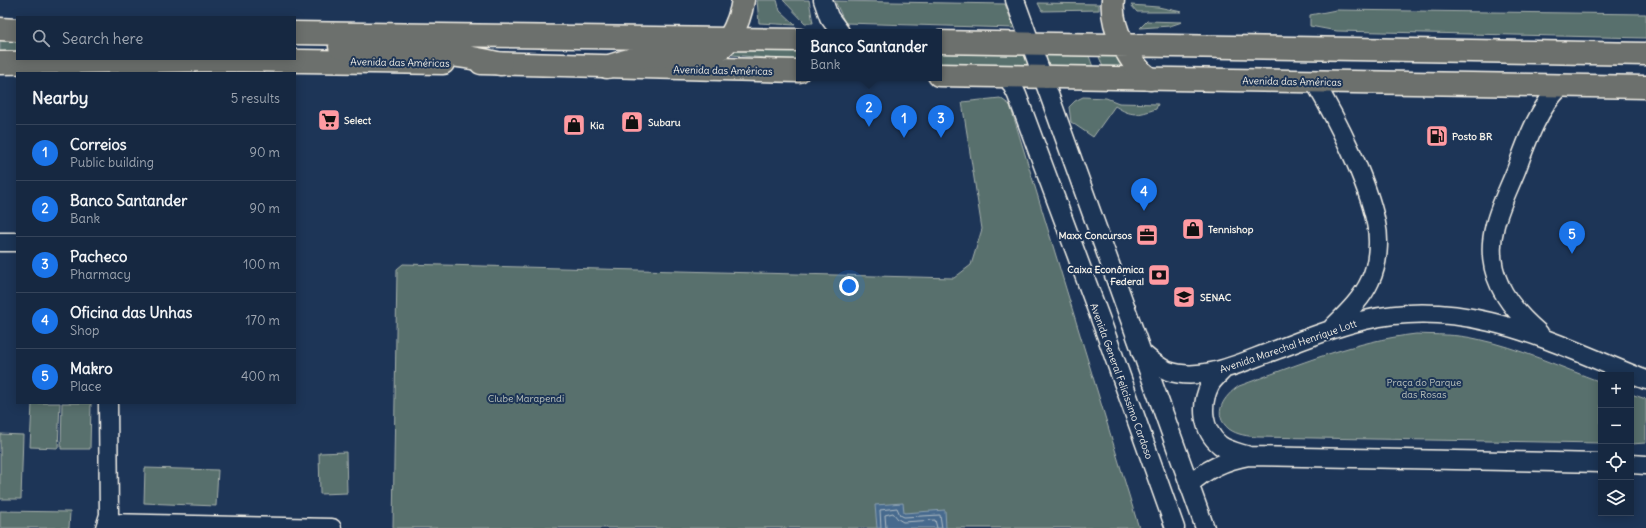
<!DOCTYPE html>
<html lang="en">
<head>
<meta charset="utf-8">
<style>
	:root { --surface:#162841; --page:#23344c; --text:#f1f3f6; --muted:#9ea6b1; --line:#35445a; --accent:#1a73e8 }
	body { margin:0; font-family:Delius,sans-serif; background:var(--page); color:var(--text) }
	.controls { position:absolute; right:12px; bottom:12px; display:grid; overflow:hidden; border-radius:0px; box-shadow:0 2px 10px #0003 }
	.controls button { width:36px; height:36px; display:grid; place-items:center; padding:0; border:0; border-bottom:1px solid var(--line); background:var(--surface); color:var(--text); font:20px sans-serif }
	.you { position:absolute; left:849px; top:286px; width:14px; height:14px; margin:-10px; border:3px solid #fff; border-radius:50%; background:#1a73e8; box-shadow:0 0 0 6px #1a73e833 }
	.badge { display:grid; place-items:center; width:26px; height:26px; border-radius:50%; background:var(--accent); color:#fff; font-size:13px; font-weight:700 }
	.pin { position:absolute; translate:-50% -33px; filter:drop-shadow(0 1px 2px #0008) }
	.pin::after { content:''; position:absolute; top:21px; width:14px; height:12px; background:inherit; clip-path:polygon(0 0,100% 0,50% 100%) }
	.popup { position:absolute; left:796px; top:29px; width:146px; height:52px; box-sizing:border-box; display:grid; place-content:center; border-radius:0px; background:var(--surface); filter:drop-shadow(0 1px 3px #0005); font-size:13px; white-space:nowrap; color:var(--muted) }
	.popup b { font-size:15px; color:var(--text) }
	.popup::after { content:''; position:absolute; left:50%; top:100%; margin-left:-8px; border:8px solid transparent; border-top-color:var(--surface) }
	.list { margin:0; padding:0; list-style:none }
	h2 { display:flex; justify-content:space-between; align-items:center; height:52px; margin:0; padding:0 16px; font-size:17px }
	h2 small { font-size:13px; font-weight:400; color:var(--muted) }
	.list li { display:grid; grid-template-columns:26px 1fr auto; gap:12px; align-items:center; box-sizing:border-box; height:56px; padding:0 16px; border-top:1px solid var(--line) }
	.list b { display:block; font-size:15px; white-space:nowrap }
	.list p { margin:0; font-size:13px; white-space:nowrap; color:var(--muted) }
	.list em { font-size:13px; font-style:normal; color:var(--muted) }
	.icon { flex:none; width:22px; height:22px; fill:none; stroke:currentColor; stroke-width:2; stroke-linecap:round; stroke-linejoin:round }
	.map { position:relative; flex:none; width:1646px; height:528px; overflow:hidden }
	.search { position:absolute; background:var(--surface); box-shadow:0 2px 10px #0003; left:16px; top:16px; width:280px; height:44px; display:flex; align-items:center; gap:10px; box-sizing:border-box; padding:0 14px; border-radius:0px; color:var(--muted); font-size:15px }
	.panel { position:absolute; background:var(--surface); box-shadow:0 2px 10px #0003; left:16px; top:72px; width:280px; height:332px; border-radius:0px }
	.map>svg:first-child { display:block }
	.green { fill:#58706d; stroke:#a6b0aa }
	.water { fill:#476b8e; stroke:#8ca1b2 }
	.lines { fill:none; stroke-linecap:round; stroke-linejoin:round }
	.shore { stroke:#afbbc4; stroke-width:1 }
	.minor-casing { stroke:#f4f1e8; stroke-width:21 }
	.major-casing { stroke:#f4f1e8; stroke-width:25 }
	.highway-casing { stroke:#f4f1e8; stroke-width:25 }
	.minor { stroke:#1d3557; stroke-width:18 }
	.major { stroke:#6c706d; stroke-width:22 }
	.highway { stroke:#6c706d; stroke-width:22 }
	.labels { text-anchor:middle; stroke-width:4; stroke-linejoin:round; paint-order:stroke }
	.street-label { font-size:10px; fill:#f4f1e8; stroke:#1d3557 }
	.poi-label { font-size:10px; font-weight:bold; fill:#f4f1e8; stroke:#1d3557; text-anchor:start }
	.park-label { font-size:10px; fill:#bdc4bd; stroke:#1d3557 }
</style>
</head>
<body>
<div class="map">
<svg width="1646" height="528" viewBox="0 0 1646 528">
	<rect width="100%" height="100%" fill="#1d3557"/>
	<filter id="ink" filterUnits="userSpaceOnUse"><feTurbulence type="fractalNoise" baseFrequency=".025" numOctaves="2"/><feDisplacementMap in="SourceGraphic" scale="8" xChannelSelector="R" yChannelSelector="G"/><feConvolveMatrix kernelMatrix="1 2 1 2 8 2 1 2 1" color-interpolation-filters="sRGB"/></filter>
	<g filter="url(#ink)">
		<!-- green -->
		<path class="green" d="M757,0H777L780,11L795,25L759,23Z
			M783,0H809L813,23H805Z
			M835,1L1005,4L1014,28L845,23Z
			M1038,3L1099,4V10L1042,11Z
			M1131,5L1158,7L1182,12H1137Z
			M1336,10L1646,14V38L1337,31L1310,26V15Z
			M1147,21L1182,22L1170,26L1140,28Z
			M0,40H17V53L0,54Z
			M739,47L799,48V61L732,55Z
			M939,50L1024,52L1030,68L939,65Z
			M1045,52L1088,53L1094,70L1044,69Z
			M1098,54H1125L1130,70H1104Z
			M1083,97L1106,98L1119,103L1158,104L1156,109C1138,115 1132,117 1115,106L1093,137L1071,122L1069,107L1075,101Z
			M1000,98L1010,105L1139,528H393L397,269L403,264L954,278L971,265L982,229L962,102Z
			M1416,334C1436,335 1456,334 1477,339C1519,348 1560,367 1601,382V443L1257,437C1248,436 1237,435 1229,429C1211,414 1224,396 1239,386C1297,365 1354,341 1416,334Z
			M1631,394L1646,399V443L1631,444Z
			M32,403H60L58,448L30,447Z
			M62,403H91L90,449H61Z
			M0,434L23,435L21,499H0Z
			M346,452L347,493L320,494L319,453Z
			M145,468L218,470L216,506L144,503Z
			M0,511L70,512L69,528H0Z"/>
		<!-- water -->
		<path class="water" d="M903,503L904,513L945,510L946,528H877L875,505Z"/>
		<g class="lines">
			<!-- shore -->
			<path class="shore" d="M881,528L880,510L897,508L900,515L904,517L940,515L942,528
				M886,528L885,515L893,513L898,519L903,522L935,520L937,528"/>
			<!-- minor casing -->
			<g class="minor-casing">
				<path id="minor" d="M823,0L829,17L840,32
					M1015,0L1205,528
					M1008,77L1017,95L1103,326L1175,528
					M1314,81C1337,120 1367,179 1376,223C1380,240 1378,265 1370,281C1362,299 1346,314 1332,328
					M0,242H17
					M1539,333C1505,304 1483,271 1495,225C1500,205 1510,186 1517,168C1528,138 1538,109 1561,86
					M1141,352C1149,359 1158,367 1168,371C1203,383 1244,361 1276,350C1305,339 1334,327 1365,320C1469,296 1553,343 1646,380
					M1224,369C1220,374 1213,379 1210,385C1200,405 1202,430 1220,445C1228,451 1240,453 1249,456
					M1631,464L1646,465
					M1189,485C1206,469 1226,460 1249,456L1601,463
					M107,523L332,528
					M105,528L109,515L108,403"/>
			</g>
			<!-- major casing -->
			<g class="major-casing">
				<path id="major" d="M0,63L223,60L443,63
					M481,63L799,71
					M939,75L1646,87"/>
			</g>
			<!-- highway casing -->
			<g class="highway-casing">
				<path id="highway" d="M1113,0C1110,25 1129,65 1150,79
					M0,29L17,30
					M295,33L799,40
					M939,42L1646,54
					M340,47C394,50 448,51 501,64
					M607,67C619,63 632,58 645,56C674,53 713,67 730,37C737,25 741,14 743,0"/>
			</g>
			<!-- minor -->
			<use href="#minor" class="minor"/>
			<!-- major -->
			<use href="#major" class="major"/>
			<!-- highway -->
			<use href="#highway" class="highway"/>
		</g>
	</g>
	<!-- icons -->
	<defs>
		<g id="supermarket-square" transform="scale(1.15)"><rect x="-9" y="-9" width="18" height="18" rx="4" fill="#ff9aa2" stroke="#1d3557"/><path d="M-6-5.5h2.5l.6 2H6L4.5 2H-2.5L-4.4-4H-6ZM-1.5 3.2a1.3 1.3 0 1 0 .1 0ZM3 3.2a1.3 1.3 0 1 0 .1 0Z" fill="#111"/></g>
		<g id="shop-square" transform="scale(1.15)"><rect x="-9" y="-9" width="18" height="18" rx="4" fill="#ff9aa2" stroke="#1d3557"/><path d="M-5-2.5h2.3a2.7 3.5 0 0 1 5.4 0H5L5.5 6h-11ZM-1.5-2.5h3a1.5 2.3 0 0 0-3 0Z" fill="#111"/></g>
		<g id="fuel-square" transform="scale(1.15)"><rect x="-9" y="-9" width="18" height="18" rx="4" fill="#ff9aa2" stroke="#1d3557"/><path d="M-5.5-6h7V0h2V4h1.3V-2.5L3-4.5l.8-.8L6-3V5H2.5V1h-1V6h-7ZM-4.2-4.7v3.2H.2V-4.7Z" fill="#111"/></g>
		<g id="office-square" transform="scale(1.15)"><rect x="-9" y="-9" width="18" height="18" rx="4" fill="#ff9aa2" stroke="#1d3557"/><path d="M-6-3h4V-5.5h4V-3h4V5H-6ZM-1-4.5V-3h2v-1.5ZM-6 0V1H6V0Z" fill="#111"/></g>
		<g id="bank-square" transform="scale(1.15)"><rect x="-9" y="-9" width="18" height="18" rx="4" fill="#ff9aa2" stroke="#1d3557"/><path d="M-6-4H6V4H-6ZM0-2.3a2.3 2.3 0 1 0 0 4.6a2.3 2.3 0 1 0 0-4.6Z" fill="#111"/></g>
		<g id="university-square" transform="scale(1.15)"><rect x="-9" y="-9" width="18" height="18" rx="4" fill="#ff9aa2" stroke="#1d3557"/><path d="M0-5L7-2L0 1L-7-2ZM-4 1L0 2.5L4 1V4Q0 6-4 4Z" fill="#111"/></g>
	</defs>
	<g fill-rule="evenodd">
		<use href="#supermarket-square" x="329" y="120"/>
		<use href="#shop-square" x="632" y="122"/>
		<use href="#shop-square" x="574" y="125"/>
		<use href="#fuel-square" x="1437" y="136"/>
		<use href="#shop-square" x="1193" y="229"/>
		<use href="#office-square" x="1147" y="235"/>
		<use href="#bank-square" x="1159" y="275"/>
		<use href="#university-square" x="1184" y="297"/>
	</g>
	<g class="labels">
		<!-- street labels -->
		<g class="street-label">
			<text transform="translate(400 62) rotate(1)" y="4">Avenida das Américas</text>
			<text transform="translate(723 70) rotate(1)" y="4">Avenida das Américas</text>
			<text transform="translate(1292 81) rotate(1)" y="4">Avenida das Américas</text>
			<text transform="translate(1288 346) rotate(-19)" y="4">Avenida Marechal Henrique Lott</text>
			<text transform="translate(1122 381) rotate(70)" y="4">Avenida General Felicíssimo Cardoso</text>
		</g>
		<!-- poi labels -->
		<g class="poi-label">
			<text x="344" y="124">Select</text>
			<text x="648" y="126">Subaru</text>
			<text x="590" y="129">Kia</text>
			<text x="1452" y="140">Posto BR</text>
			<text x="1208" y="233">Tennishop</text>
			<text x="1132" y="239" text-anchor="end">Maxx Concursos</text>
			<text x="1144" y="273" text-anchor="end">Caixa Econômica<tspan x="1144" dy="12">Federal</tspan></text>
			<text x="1200" y="301">SENAC</text>
		</g>
		<!-- park labels -->
		<g class="park-label">
			<text x="1424" y="386">Praça do Parque<tspan x="1424" dy="12">das Rosas</tspan></text>
			<text x="526" y="402">Clube Marapendi</text>
		</g>
	</g>
</svg>
<div class="controls">
<button>+</button>
<button>−</button>
<button><svg class="icon" aria-label="locate" viewBox="0 0 24 24"><circle cx="12" cy="12" r="6"/><path d="M12 2v4M12 18v4M2 12h4M18 12h4"/></svg></button>
<button><svg class="icon" aria-label="layers" viewBox="0 0 24 24"><path d="M12 4l9 5-9 5-9-5zM3 14l9 5 9-5"/></svg></button>
</div>
<div class="you"></div>
<div class="pin badge" style="left:904px;top:138px">1</div>
<div class="pin badge" style="left:869px;top:127px">2</div>
<div class="popup"><b>Banco Santander</b>Bank</div>
<div class="pin badge" style="left:941px;top:138px">3</div>
<div class="pin badge" style="left:1144px;top:211px">4</div>
<div class="pin badge" style="left:1572px;top:254px">5</div>
<div class="search"><svg class="icon" aria-label="search" viewBox="0 0 24 24"><circle cx="10" cy="10" r="6"/><path d="M15 15l6 6"/></svg>Search here</div>
<section class="panel">
<h2>Nearby<small>5 results</small></h2>
<ul class="list">
<li><span class="badge">1</span><div><b>Correios</b><p>Public building</p></div><em>90 m</em></li>
<li><span class="badge">2</span><div><b>Banco Santander</b><p>Bank</p></div><em>90 m</em></li>
<li><span class="badge">3</span><div><b>Pacheco</b><p>Pharmacy</p></div><em>100 m</em></li>
<li><span class="badge">4</span><div><b>Oficina das Unhas</b><p>Shop</p></div><em>170 m</em></li>
<li><span class="badge">5</span><div><b>Makro</b><p>Place</p></div><em>400 m</em></li>
</ul>
</section>
</div>
</body>
</html>
